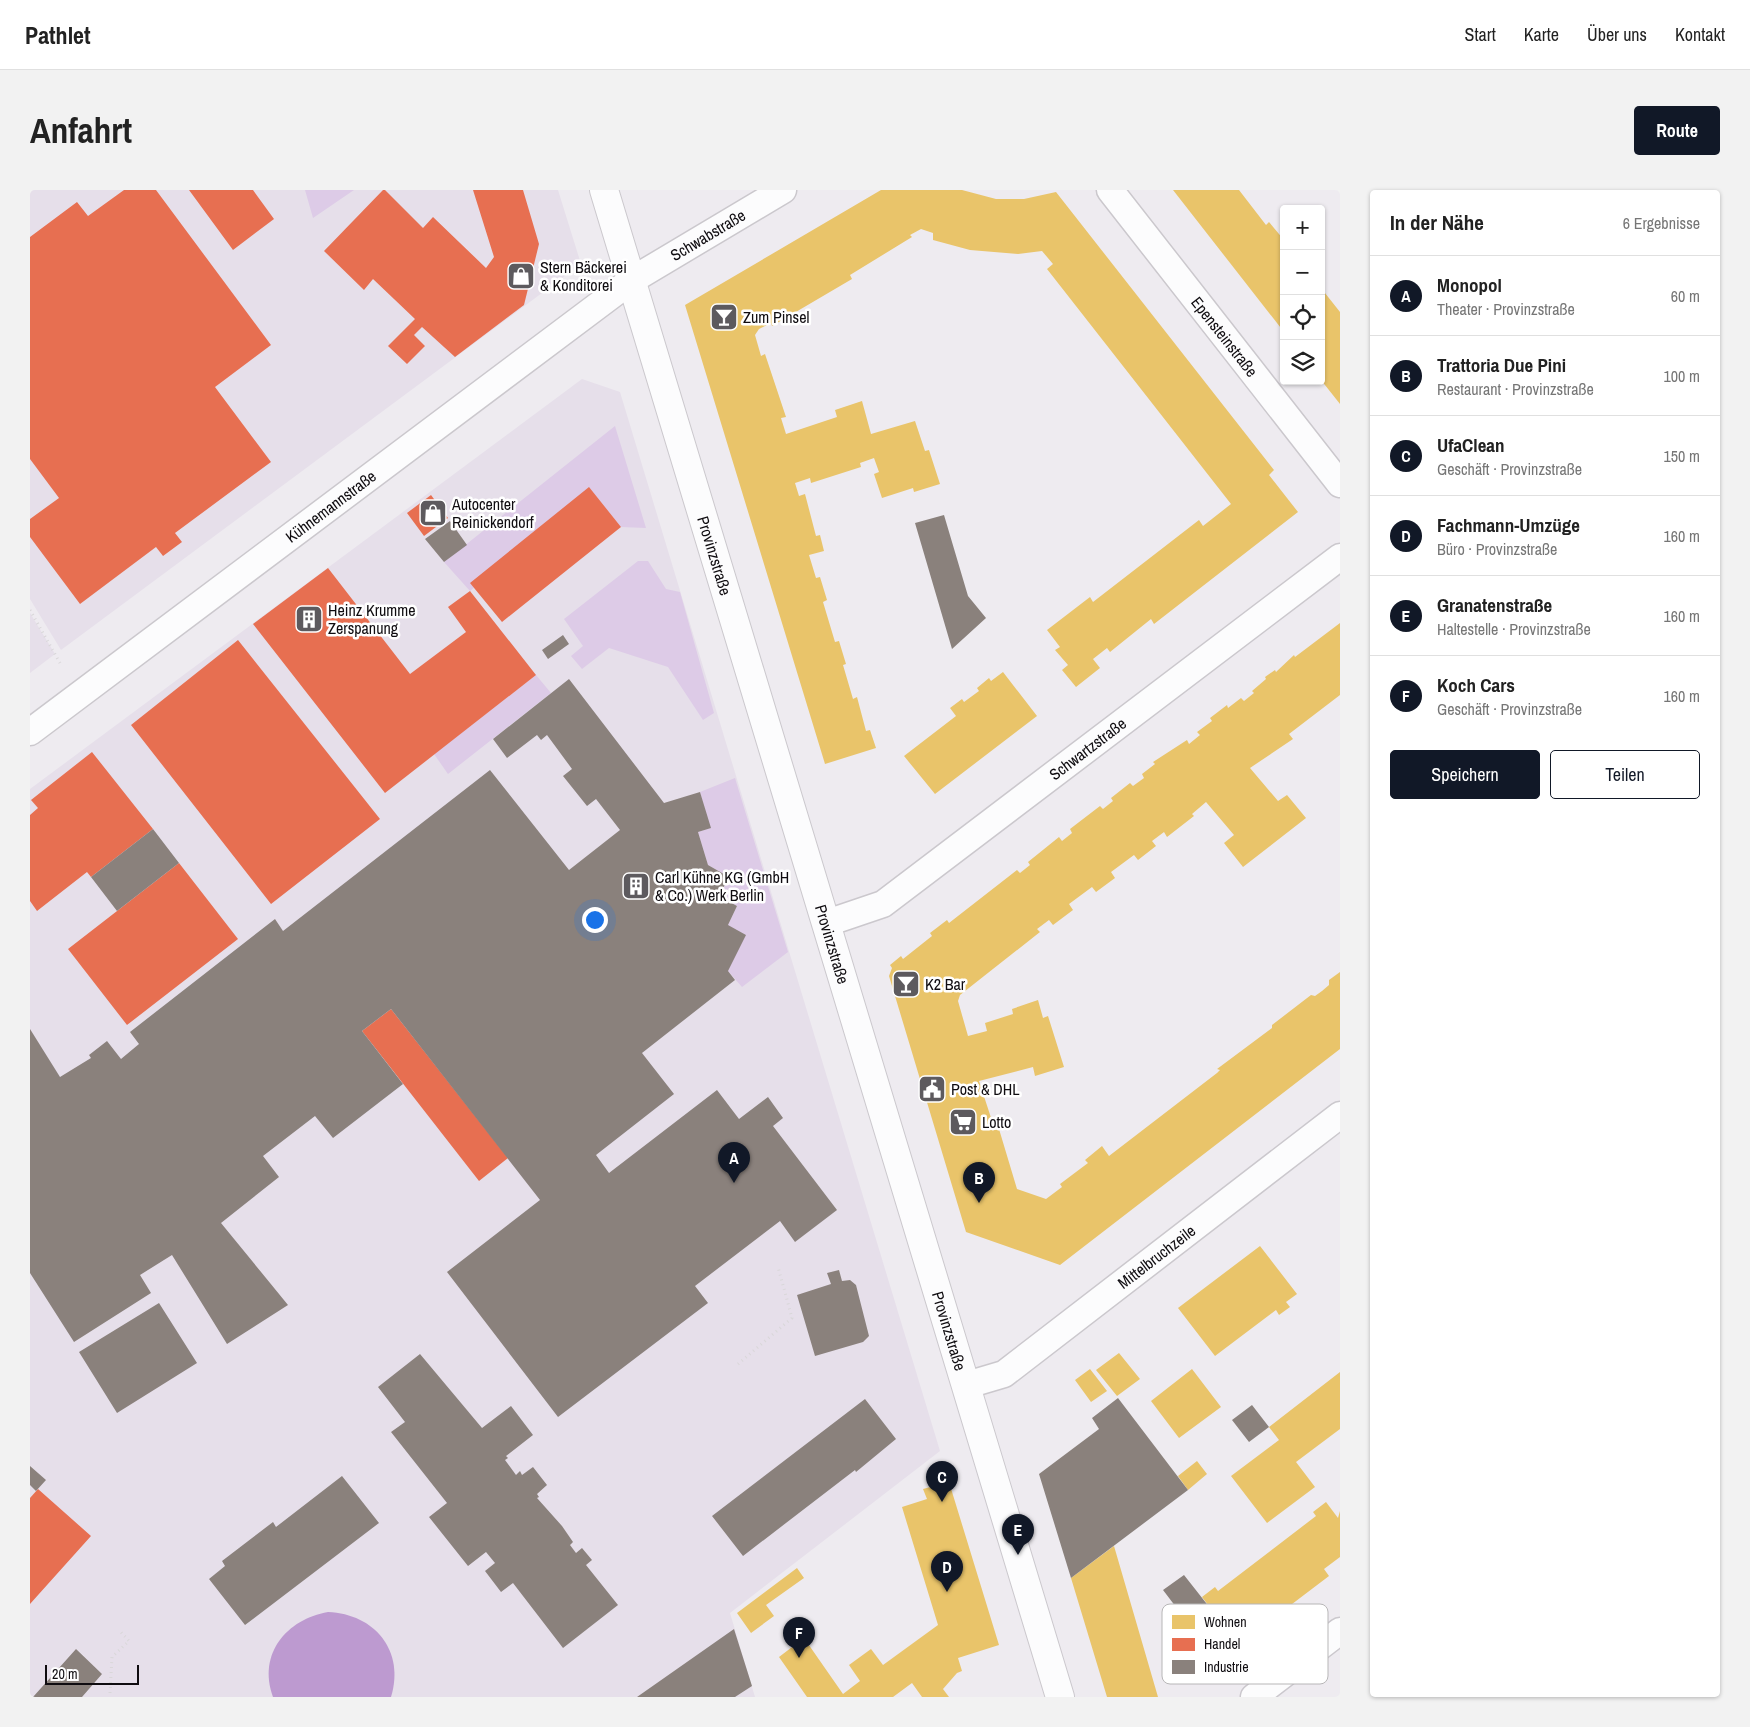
<!DOCTYPE html>
<html lang="de">
<head>
<meta charset="utf-8">
<style>
	:root { --surface:#fff; --page:#f2f2f2; --text:#222; --muted:#767676; --line:#e0e0e0; --accent:#111827 }
	body { margin:0; font-family:"Archivo Narrow",sans-serif; background:var(--page); color:var(--text) }
	.controls { position:absolute; right:15px; top:15px; display:grid; overflow:hidden; border-radius:5px; box-shadow:0 1px 4px #0004 }
	.controls button { width:45px; height:45px; display:grid; place-items:center; padding:0; border:0; border-bottom:1px solid var(--line); background:var(--surface); color:var(--text); font:25px sans-serif }
	.scale { position:absolute; left:15px; bottom:12px; width:94px; box-sizing:border-box; padding-left:5px; border:2px solid #0f0c10; border-top:0; font-size:14px; line-height:18px; white-space:nowrap; color:#0f0c10; -webkit-text-stroke:4px #fff; paint-order:stroke }
	.you { position:absolute; left:564px; top:729px; width:18px; height:18px; margin:-12px; border:4px solid #fff; border-radius:50%; background:#1a73e8; box-shadow:0 0 0 8px #1a73e833 }
	.badge { display:grid; place-items:center; width:32px; height:32px; border-radius:50%; background:var(--accent); color:#fff; font-size:16px; font-weight:700 }
	.pin { position:absolute; translate:-50% -41px; filter:drop-shadow(0 1px 2px #0008) }
	.pin::after { content:''; position:absolute; top:26px; width:18px; height:15px; background:inherit; clip-path:polygon(0 0,100% 0,50% 100%) }
	.list { margin:0; padding:0; list-style:none }
	h2 { display:flex; justify-content:space-between; align-items:center; height:65px; margin:0; padding:0 20px; font-size:21px }
	h2 small { font-size:16px; font-weight:400; color:var(--muted) }
	.list li { display:grid; grid-template-columns:32px 1fr auto; gap:15px; align-items:center; box-sizing:border-box; height:80px; padding:0 20px; border-top:1px solid var(--line) }
	.list b { display:block; font-size:19px; white-space:nowrap }
	.list p { margin:0; font-size:16px; white-space:nowrap; color:var(--muted) }
	.list em { font-size:16px; font-style:normal; color:var(--muted) }
	.actions { display:flex; gap:10px; padding:15px 20px }
	.actions a { flex:1; padding:11px 0; border:1px solid var(--accent); border-radius:5px; text-align:center; font-size:18px; color:var(--accent) }
	.actions .main { background:var(--accent); color:#fff }
	.icon { flex:none; width:28px; height:28px; fill:none; stroke:currentColor; stroke-width:2; stroke-linecap:round; stroke-linejoin:round }
	.map { position:relative; flex:none; width:1310px; height:1507px; overflow:hidden; border-radius:5px }
	header { display:flex; align-items:center; gap:30px; box-sizing:border-box; height:70px; padding:0 25px; background:var(--surface); border-bottom:1px solid var(--line) }
	header strong { font-size:24px }
	nav { display:flex; gap:28px; margin-inline-start:auto; font-size:18px }
	.intro { display:flex; align-items:center; justify-content:space-between; box-sizing:border-box; height:120px; padding:0 30px }
	h1 { margin:0; font-size:35px }
	.button { padding:12px 22px; border-radius:5px; background:var(--accent); color:#fff; font-size:18px; font-weight:700 }
	main { display:flex; gap:30px; padding:0 30px }
	aside { flex:1; background:var(--surface); border-radius:5px; box-shadow:0 1px 4px #0004 }
	.map>svg:first-child { display:block }
	.built { fill:#e6dfea }
	.green { fill:#ddcbe7 }
	.water { fill:#bd9ad0 }
	.homes { fill:#e9c46a }
	.shops { fill:#e76f51 }
	.industry { fill:#8a817c }
	.lines { fill:none; stroke-linecap:round; stroke-linejoin:round }
	.street-casing { stroke:#cbc8cd; stroke-width:29 }
	.secondary-casing { stroke:#cbc8cd; stroke-width:30 }
	.path { stroke:#d9d7d9; stroke-width:3; stroke-dasharray:1 4; stroke-linecap:butt }
	.street { stroke:#fcfcfd; stroke-width:26 }
	.secondary { stroke:#fcfcfd; stroke-width:28 }
	.labels { text-anchor:middle; stroke-width:5; stroke-linejoin:round; paint-order:stroke }
	.street-label { font-size:16px; fill:#0f0c10; stroke:#fff }
	.poi-label { font-size:16px; fill:#0f0c10; stroke:#fff; text-anchor:start }
	.key { fill:#fff; stroke:#b7b6b7; stroke-width:1 }
	.key-label { font-size:14px; fill:#0f0c10 }
</style>
</head>
<body>
<header>
<strong>Pathlet</strong>
<nav><a>Start</a><a>Karte</a><a>Über uns</a><a>Kontakt</a></nav>
</header>
<div class="intro"><h1>Anfahrt</h1><a class="button">Route</a></div>
<main>
<div class="map">
<svg width="1310" height="1507" viewBox="0 0 1310 1507">
	<rect width="100%" height="100%" fill="#eeebf0"/>
	<!-- built -->
	<path class="built" d="M0,0H528L551,74L31,460L0,409Z
		M552,189L590,202L910,1261L700,1423L725,1507H0V599Z
		M0,423L25,464L0,483Z"/>
	<!-- green -->
	<path class="green" d="M275,0H324L283,28Z
		M585,236L616,338L591,337L559,298L440,401L414,372Z
		M608,371H618L636,399L650,402L684,523L673,530L638,477L579,458L552,479L541,466L553,456L534,429Z
		M506,485L521,503L418,584L404,564Z
		M705,588L758,762L712,797L698,781V735L707,716L689,706L699,687L678,675L668,642L680,638L670,602Z"/>
	<!-- water -->
	<path class="water" d="M298,1422C345,1424 375,1461 361,1507H243C227,1464 257,1429 298,1422Z"/>
	<!-- homes -->
	<path class="homes" d="M851,0H932L966,9H994L1026,2L1244,280L1239,285L1268,322L1124,434L1121,429L1080,462L1077,458L1063,469L1070,478L1046,497L1032,480L1038,475L1025,460L1030,457L1017,440L1060,407L1063,412L1169,330L1173,336L1201,314L1017,79L1023,74L1012,61L988,64L940,60L903,50V43L891,39L880,45L882,47L820,85L822,89L742,136L741,133L729,139L725,145L731,166L735,164L756,227L751,228L756,244L807,227L805,220L832,211L841,244L885,231L895,261L899,260L910,294L884,302L883,298L852,308L844,284L849,282L844,268L830,273L831,277L781,293L780,288L765,293L769,306L775,304L786,346L790,345L794,361L779,365L786,388L790,387L797,410L793,412L805,452L809,451L816,474L813,475L823,509L827,507L836,541L840,540L846,558L795,574L655,115Z
		M1143,0H1209L1236,35L1239,32L1254,50V142Z
		M1291,98L1310,122V214L1291,190Z
		M1310,433V505L1259,544L1263,549L1220,578L1248,611L1257,605L1276,628L1213,677L1194,653L1204,645L1176,612L1162,624L1164,626L1137,647L1134,642L1122,651L1126,656L1108,670L1104,665L1081,682L1085,688L1066,702L1062,697L1039,714L1043,720L1023,735L1019,730L1007,739L1010,742L930,805L928,811L938,846L957,841L955,833L983,824L982,819L1008,810L1013,828L1018,826L1034,877L1005,886L1003,877L949,891L965,940L969,939L987,999L1016,1009L1032,997L1030,994L1058,973L1055,970L1072,956L1079,966L1187,883L1190,880L1187,879L1242,838V835L1281,805L1285,806L1292,801L1299,795V790L1310,782V859L1030,1075L936,1042L859,786L862,778L860,775L871,766L873,769L902,746L900,743L917,730L919,733L987,680L990,683L1000,675L998,672L1029,647L1032,651L1042,643L1040,639L1070,616L1073,619L1083,611L1081,608L1100,593L1103,596L1114,588L1112,584L1125,574L1123,572L1157,550L1159,554L1170,545L1167,542L1182,531L1180,528L1197,515L1198,518L1211,508L1214,511L1224,503L1222,501L1236,489L1235,487L1245,480L1246,482L1264,465L1265,467Z
		M973,482L1007,526L905,604L874,566L926,526L920,518L932,509L934,512L949,501L947,498L959,488L961,491Z
		M1230,1056L1267,1104L1256,1112L1260,1117L1249,1125L1246,1120L1185,1166L1148,1118Z
		M1089,1163L1110,1189L1087,1206L1066,1180Z
		M1060,1179L1077,1201L1061,1212L1045,1190Z
		M1162,1179L1191,1217L1149,1248L1121,1211Z
		M1310,1182V1239L1266,1272L1285,1297L1237,1333L1201,1286L1249,1250L1239,1237Z
		M1167,1271L1177,1284L1158,1300L1148,1286Z
		M919,1292L969,1455L928,1468L932,1481L927,1483L913,1499L919,1507H892L882,1493L863,1507H777L749,1467L774,1448L813,1504L830,1491L819,1475L841,1459L853,1475L908,1435L872,1317L897,1309L893,1299Z
		M1296,1312L1308,1328L1310,1321V1367L1294,1379L1299,1386L1221,1445L1225,1449L1212,1460L1172,1407L1185,1397L1188,1401L1286,1326L1283,1322Z
		M1084,1356L1128,1507H1077L1041,1388Z
		M767,1378L774,1388L736,1415L744,1426L721,1443L707,1423Z"/>
	<!-- shops -->
	<path class="shops" d="M94,0H126L241,155L185,197L241,272L145,343L152,352L133,366L126,357L50,414L0,347V329L29,308L0,269V47L47,12L58,26Z
		M159,0H223L244,29L203,60Z
		M353,0H355L393,38L403,27L456,78L464,67L443,0H493L509,54L494,115L425,167L392,137L384,145L395,156L377,174L358,156L385,129L343,89L334,100L294,61Z
		M559,297L591,337L472,432L440,393Z
		M401,305L418,328L394,346L377,323Z
		M298,378L380,484L436,442L418,417L440,401L506,485L355,603L223,434Z
		M208,450L350,629L241,714L101,535Z
		M62,562L123,639L61,687L57,682L7,721L0,711V625L8,618L1,610Z
		M149,673L208,749L97,835L38,759Z
		M361,819L478,968L449,991L332,841Z
		M8,1299L61,1346L0,1414V1308Z"/>
	<!-- industry -->
	<path class="industry" d="M914,325L938,406L956,428L922,459L885,333Z
		M420,331L437,355L414,372L395,349Z
		M533,445L539,454L518,469L512,460Z
		M539,489L634,613L670,602L681,638L668,642L678,675L699,687L689,706L707,716L698,735L716,745L698,781L705,790L612,863L644,904L566,965L579,983L687,900L709,929L738,907L753,928L743,936L807,1020L765,1052L750,1031L665,1096L678,1113L528,1227L417,1082L510,1010L361,819L332,841L373,894L303,948L285,926L233,966L249,987L191,1033L258,1115L197,1154L142,1065L110,1085L121,1103L44,1152L0,1083V839L30,887L61,868L59,865L77,851L91,869L109,854L100,842L245,729L253,741L460,580L539,680L590,640L566,609L557,616L533,586L542,579L517,545L511,550L507,545L477,568L463,549Z
		M123,639L149,673L87,721L61,687Z
		M809,1080L812,1091L820,1090L826,1095L839,1146L833,1152L785,1166L767,1105L801,1094L797,1083Z
		M129,1113L167,1173L87,1223L49,1162Z
		M390,1164L452,1238L481,1216L503,1245L476,1266L478,1268L475,1270L486,1285L490,1281L492,1285L503,1277L517,1295L507,1304L509,1307L507,1308L532,1336L543,1352L540,1355L546,1363L552,1358L562,1370L556,1375L588,1415L533,1458L483,1393L471,1402L455,1381L465,1373L456,1362L438,1376L399,1327L417,1313L361,1242L375,1232L348,1197Z
		M1088,1208L1158,1300L1041,1388L1009,1284L1069,1239L1062,1228Z
		M835,1209L866,1249L826,1282L825,1280L713,1366L682,1326Z
		M1222,1215L1239,1237L1219,1252L1202,1230Z
		M0,1276L16,1290L6,1301L0,1295Z
		M312,1286L349,1333L215,1435L179,1389L195,1376L192,1371L243,1332L246,1337Z
		M1154,1385L1206,1451L1184,1467L1133,1400Z
		M704,1439L722,1496L705,1507H607Z
		M46,1459L72,1484L52,1507H3Z"/>
	<g class="lines">
		<!-- street casing -->
		<g class="street-casing">
			<g id="street">
				<path id="s1" d="M1080,0L1310,294"/>
				<path id="s2" d="M0,542L602,90L753,0"/>
				<path id="s3" d="M797,733L853,714L1310,367"/>
				<path id="s4" d="M937,1195L974,1184L1310,925"/>
				<path d="M1224,1507L1310,1441"/>
			</g>
		</g>
		<!-- secondary casing -->
		<g class="secondary-casing">
			<g id="secondary">
				<path id="s5" d="M574,0L1030,1507"/>
			</g>
		</g>
		<!-- path -->
		<path class="path" d="M0,420L30,473
			M708,1174L762,1128L748,1077
			M80,1503L82,1467L99,1451L89,1440"/>
		<!-- street -->
		<use href="#street" class="street"/>
		<!-- secondary -->
		<use href="#secondary" class="secondary"/>
	</g>
	<!-- icons -->
	<defs>
		<g id="shop-square" transform="scale(1.4375)"><rect x="-9" y="-9" width="18" height="18" rx="4" fill="#5d5a5e" stroke="#fff"/><path d="M-5-2.5h2.3a2.7 3.5 0 0 1 5.4 0H5L5.5 6h-11ZM-1.5-2.5h3a1.5 2.3 0 0 0-3 0Z" fill="#fff"/></g>
		<g id="bar-square" transform="scale(1.4375)"><rect x="-9" y="-9" width="18" height="18" rx="4" fill="#5d5a5e" stroke="#fff"/><path d="M-6-5H6L.8 .8V4.5H3.5V6h-7V4.5H-.8V.8Z" fill="#fff"/></g>
		<g id="building-square" transform="scale(1.4375)"><rect x="-9" y="-9" width="18" height="18" rx="4" fill="#5d5a5e" stroke="#fff"/><path d="M-4-6H4V6H1V3H-1V6H-4ZM-2.5-4.3h1.7v1.8h-1.7ZM.8-4.3h1.7v1.8H.8ZM-2.5-1h1.7V.8h-1.7ZM.8-1h1.7V.8H.8Z" fill="#fff"/></g>
		<g id="civic-square" transform="scale(1.4375)"><rect x="-9" y="-9" width="18" height="18" rx="4" fill="#5d5a5e" stroke="#fff"/><path d="M-.6-6.5H3V-4.5H.6V-3L4-1V1h2V6H-6V1h2V-1L-.6-3ZM-1.2 2.5V6h2.4V2.5Z" fill="#fff"/></g>
		<g id="supermarket-square" transform="scale(1.4375)"><rect x="-9" y="-9" width="18" height="18" rx="4" fill="#5d5a5e" stroke="#fff"/><path d="M-6-5.5h2.5l.6 2H6L4.5 2H-2.5L-4.4-4H-6ZM-1.5 3.2a1.3 1.3 0 1 0 .1 0ZM3 3.2a1.3 1.3 0 1 0 .1 0Z" fill="#fff"/></g>
	</defs>
	<g fill-rule="evenodd">
		<use href="#shop-square" x="491" y="86"/>
		<use href="#bar-square" x="694" y="127"/>
		<use href="#shop-square" x="403" y="323"/>
		<use href="#building-square" x="279" y="429"/>
		<use href="#building-square" x="606" y="696"/>
		<use href="#bar-square" x="876" y="794"/>
		<use href="#civic-square" x="902" y="899"/>
		<use href="#supermarket-square" x="933" y="932"/>
	</g>
	<g class="labels">
		<!-- street labels -->
		<g class="street-label">
			<text dy="6" stroke="none"><textPath href="#s2" startOffset="841">Schwabstraße</textPath></text>
			<text dy="6" stroke="none"><textPath href="#s1" startOffset="186">Epensteinstraße</textPath></text>
			<text dy="6" stroke="none"><textPath href="#s2" startOffset="376">Kühnemannstraße</textPath></text>
			<text dy="6" stroke="none"><textPath href="#s5" startOffset="382">Provinzstraße</textPath></text>
			<text dy="6" stroke="none"><textPath href="#s3" startOffset="316">Schwartzstraße</textPath></text>
			<text dy="6" stroke="none"><textPath href="#s5" startOffset="788">Provinzstraße</textPath></text>
			<text dy="6" stroke="none"><textPath href="#s4" startOffset="231">Mittelbruchzeile</textPath></text>
			<text dy="6" stroke="none"><textPath href="#s5" startOffset="1192">Provinzstraße</textPath></text>
		</g>
		<!-- poi labels -->
		<g class="poi-label">
			<text x="510" y="83">Stern Bäckerei<tspan x="510" dy="18">&amp; Konditorei</tspan></text>
			<text x="713" y="133">Zum Pinsel</text>
			<text x="422" y="320">Autocenter<tspan x="422" dy="18">Reinickendorf</tspan></text>
			<text x="298" y="426">Heinz Krumme<tspan x="298" dy="18">Zerspanung</tspan></text>
			<text x="625" y="693">Carl Kühne KG (GmbH<tspan x="625" dy="18">&amp; Co.) Werk Berlin</tspan></text>
			<text x="895" y="800">K2 Bar</text>
			<text x="921" y="905">Post &amp; DHL</text>
			<text x="952" y="938">Lotto</text>
		</g>
	</g>
	<!-- legend -->
	<rect x="1132" y="1414" width="166" height="80" rx="8" class="key"/>
	<rect x="1142" y="1425" width="23" height="14" fill="#e9c46a"/>
	<rect x="1142" y="1448" width="23" height="13" fill="#e76f51"/>
	<rect x="1142" y="1470" width="23" height="14" fill="#8a817c"/>
	<g class="key-label">
		<text x="1174" y="1437">Wohnen</text>
		<text x="1174" y="1459">Handel</text>
		<text x="1174" y="1482">Industrie</text>
	</g>
</svg>
<div class="controls">
<button>+</button>
<button>−</button>
<button><svg class="icon" aria-label="locate" viewBox="0 0 24 24"><circle cx="12" cy="12" r="6"/><path d="M12 2v4M12 18v4M2 12h4M18 12h4"/></svg></button>
<button><svg class="icon" aria-label="layers" viewBox="0 0 24 24"><path d="M12 4l9 5-9 5-9-5zM3 14l9 5 9-5"/></svg></button>
</div>
<div class="scale">20 m</div>
<div class="you"></div>
<div class="pin badge" style="left:704px;top:993px">A</div>
<div class="pin badge" style="left:949px;top:1013px">B</div>
<div class="pin badge" style="left:912px;top:1312px">C</div>
<div class="pin badge" style="left:917px;top:1402px">D</div>
<div class="pin badge" style="left:988px;top:1365px">E</div>
<div class="pin badge" style="left:769px;top:1468px">F</div>
</div>
<aside>
<h2>In der Nähe<small>6 Ergebnisse</small></h2>
<ul class="list">
<li><span class="badge">A</span><div><b>Monopol</b><p>Theater · Provinzstraße</p></div><em>60 m</em></li>
<li><span class="badge">B</span><div><b>Trattoria Due Pini</b><p>Restaurant · Provinzstraße</p></div><em>100 m</em></li>
<li><span class="badge">C</span><div><b>UfaClean</b><p>Geschäft · Provinzstraße</p></div><em>150 m</em></li>
<li><span class="badge">D</span><div><b>Fachmann-Umzüge</b><p>Büro · Provinzstraße</p></div><em>160 m</em></li>
<li><span class="badge">E</span><div><b>Granatenstraße</b><p>Haltestelle · Provinzstraße</p></div><em>160 m</em></li>
<li><span class="badge">F</span><div><b>Koch Cars</b><p>Geschäft · Provinzstraße</p></div><em>160 m</em></li>
</ul>
<div class="actions"><a class="main">Speichern</a><a>Teilen</a></div>
</aside>
</main>
</body>
</html>
